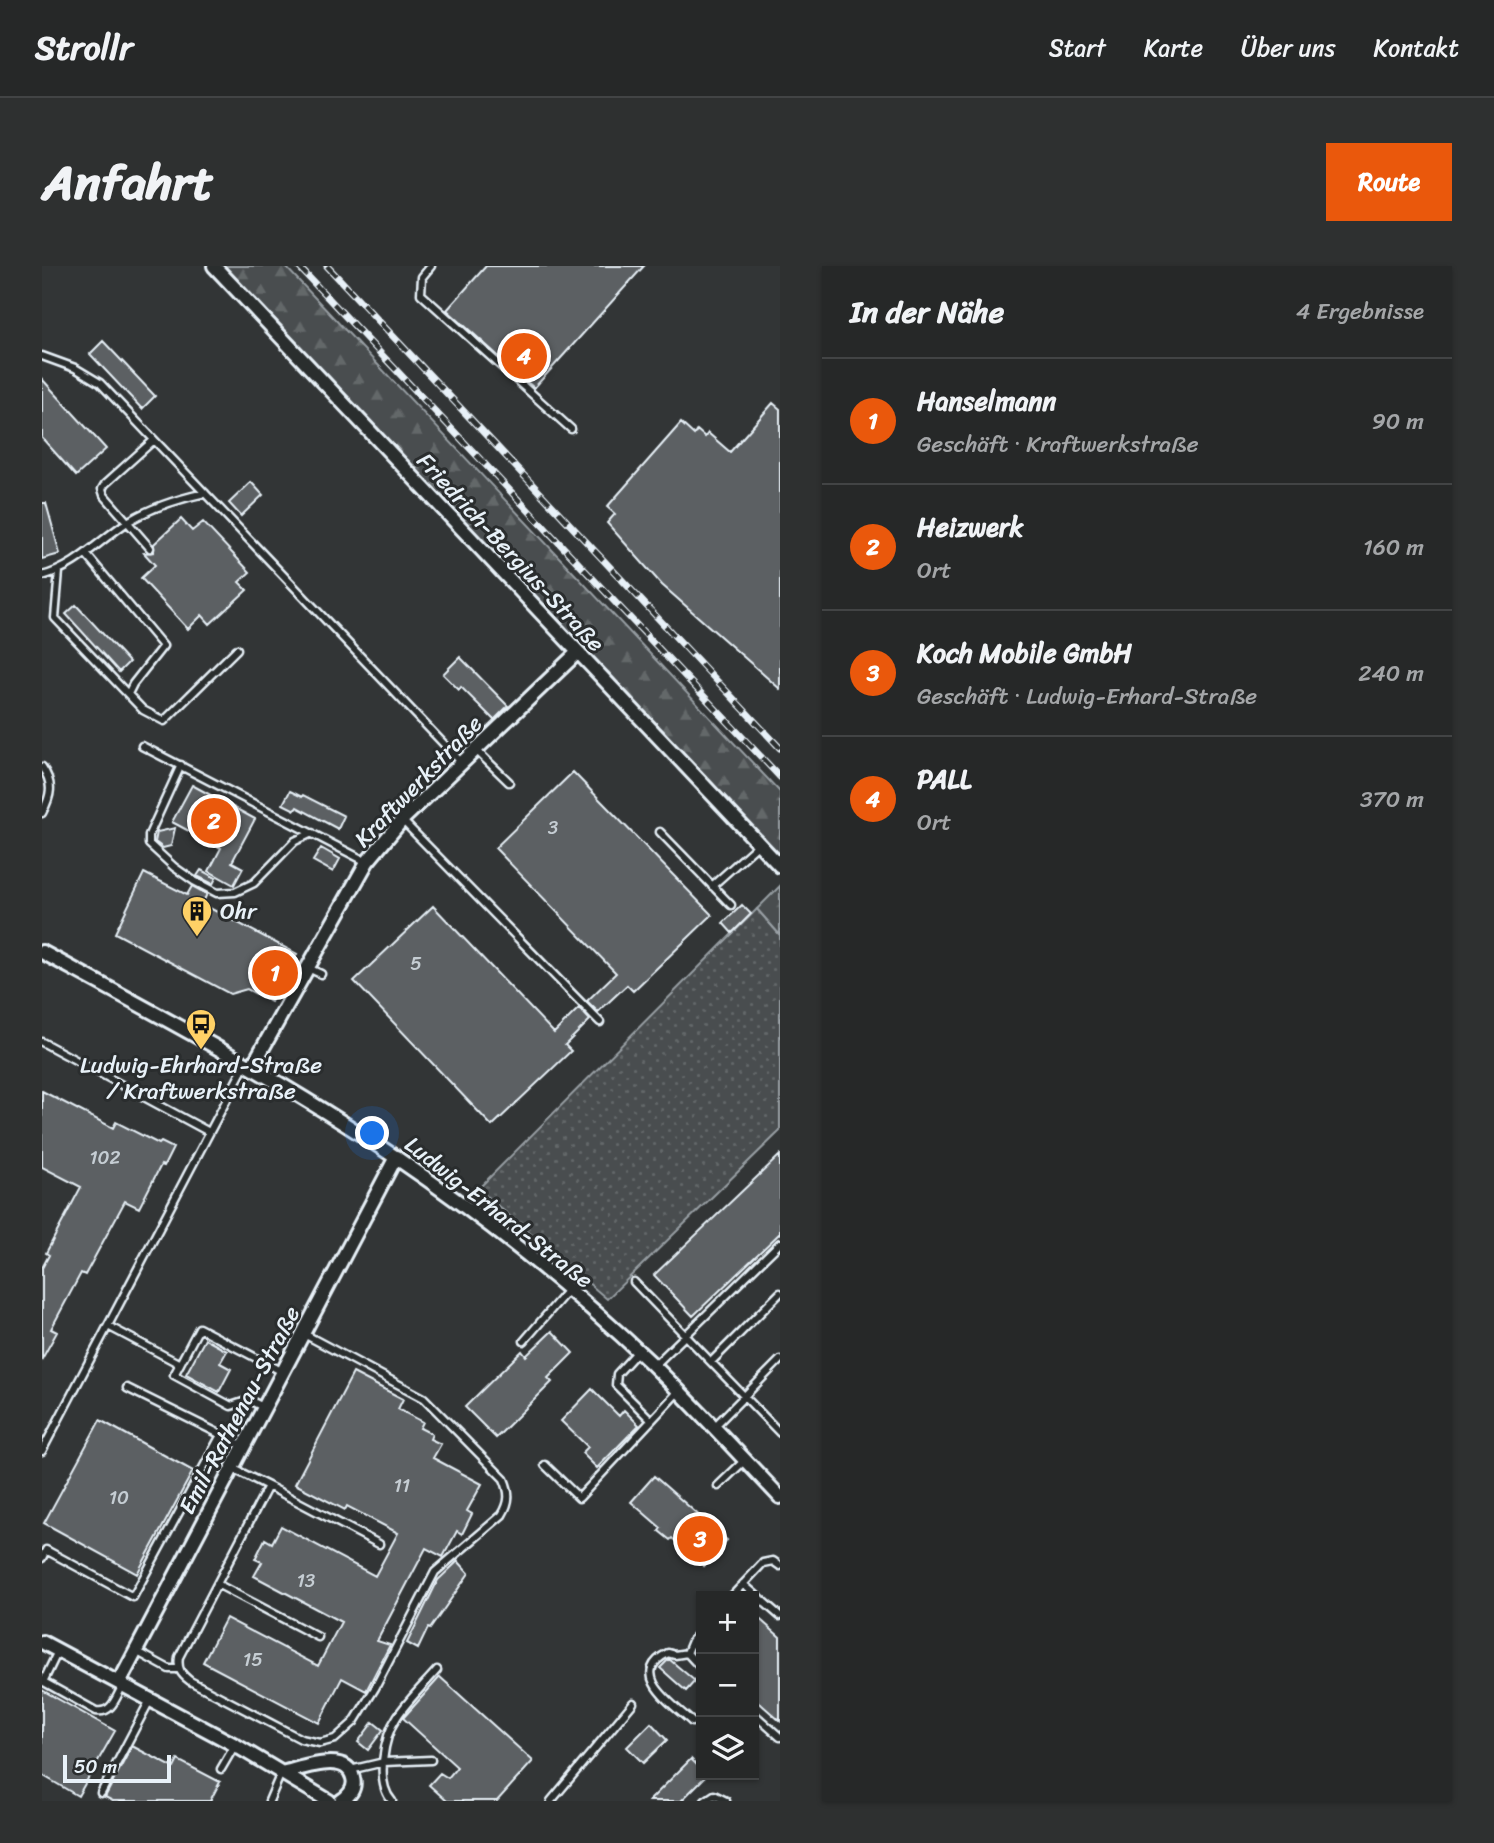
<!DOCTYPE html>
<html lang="de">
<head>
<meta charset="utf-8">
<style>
	:root { --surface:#262828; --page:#2e3030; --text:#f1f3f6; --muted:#a4a6a8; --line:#424445; --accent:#ea580c }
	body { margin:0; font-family:Sriracha,sans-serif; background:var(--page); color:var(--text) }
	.controls { position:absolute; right:21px; bottom:21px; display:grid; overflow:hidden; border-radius:0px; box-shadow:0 2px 5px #0004 }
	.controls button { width:63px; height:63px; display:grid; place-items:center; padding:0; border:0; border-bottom:2px solid var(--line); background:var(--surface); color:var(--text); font:35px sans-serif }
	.scale { position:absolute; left:21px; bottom:18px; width:108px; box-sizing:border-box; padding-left:7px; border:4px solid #e8f1f8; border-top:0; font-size:19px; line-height:24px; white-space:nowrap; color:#e8f1f8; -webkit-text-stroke:5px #2a2d2e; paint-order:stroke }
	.you { position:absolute; left:331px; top:868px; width:24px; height:24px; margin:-18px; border:5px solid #fff; border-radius:50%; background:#1a73e8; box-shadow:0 0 0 10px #1a73e833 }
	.badge { display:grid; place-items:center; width:46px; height:46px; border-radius:50%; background:var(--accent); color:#fff; font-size:23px; font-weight:700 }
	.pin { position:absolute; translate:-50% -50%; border:4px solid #fff; box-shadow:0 2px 7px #0006 }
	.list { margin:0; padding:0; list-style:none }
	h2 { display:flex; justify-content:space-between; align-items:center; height:91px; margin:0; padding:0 28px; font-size:30px }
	h2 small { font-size:23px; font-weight:400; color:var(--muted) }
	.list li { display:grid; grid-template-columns:46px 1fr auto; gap:21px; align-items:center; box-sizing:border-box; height:126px; padding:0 28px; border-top:2px solid var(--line) }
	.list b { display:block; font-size:26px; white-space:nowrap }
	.list p { margin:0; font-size:23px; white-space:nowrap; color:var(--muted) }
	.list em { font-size:23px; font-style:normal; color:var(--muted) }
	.icon { flex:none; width:38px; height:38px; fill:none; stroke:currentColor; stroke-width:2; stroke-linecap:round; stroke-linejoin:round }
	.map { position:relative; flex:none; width:738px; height:1535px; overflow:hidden; border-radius:0px }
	header { display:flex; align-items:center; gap:42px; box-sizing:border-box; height:98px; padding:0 35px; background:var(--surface); border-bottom:2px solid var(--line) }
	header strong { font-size:33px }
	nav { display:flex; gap:38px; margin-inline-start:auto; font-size:24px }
	.intro { display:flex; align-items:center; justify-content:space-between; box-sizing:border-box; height:168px; padding:0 42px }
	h1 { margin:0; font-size:49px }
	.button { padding:18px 32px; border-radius:0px; background:var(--accent); color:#fff; font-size:24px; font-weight:700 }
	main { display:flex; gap:42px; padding:0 42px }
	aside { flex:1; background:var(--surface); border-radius:0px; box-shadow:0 2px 5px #0004 }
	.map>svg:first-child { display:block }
	.grass { fill:url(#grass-dots); stroke:#989fa4; stroke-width:2 }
	.forest { fill:url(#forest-firs); stroke:#989fa4; stroke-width:2 }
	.building { fill:#5c6063; stroke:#e8f1f8; stroke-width:2 }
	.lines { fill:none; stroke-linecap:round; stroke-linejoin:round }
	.lane-casing { stroke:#e8f1f8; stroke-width:11 }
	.street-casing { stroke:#e8f1f8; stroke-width:18 }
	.lane { stroke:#2a2d2e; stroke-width:6 }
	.street { stroke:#2a2d2e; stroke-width:12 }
	.rail-casing { stroke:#e8f1f8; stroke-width:7 }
	.rail { stroke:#2a2d2e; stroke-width:4.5; stroke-dasharray:13; stroke-linecap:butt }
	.labels { text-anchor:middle; stroke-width:6; stroke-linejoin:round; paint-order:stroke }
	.number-label { font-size:19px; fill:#c5cdd3 }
	.street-label { font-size:23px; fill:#e8f1f8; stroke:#2a2d2e }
	.poi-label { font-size:23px; fill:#e8f1f8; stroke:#2a2d2e; text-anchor:start }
</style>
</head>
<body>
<header>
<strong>Strollr</strong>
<nav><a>Start</a><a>Karte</a><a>Über uns</a><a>Kontakt</a></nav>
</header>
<div class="intro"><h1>Anfahrt</h1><a class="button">Route</a></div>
<main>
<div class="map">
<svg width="738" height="1535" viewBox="0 0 738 1535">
	<defs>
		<pattern id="grass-dots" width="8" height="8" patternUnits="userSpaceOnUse" patternTransform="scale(1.75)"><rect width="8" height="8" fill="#494d4f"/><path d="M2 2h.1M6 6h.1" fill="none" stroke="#636769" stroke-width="1.8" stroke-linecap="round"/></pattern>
		<pattern id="forest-firs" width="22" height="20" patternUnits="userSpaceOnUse" patternTransform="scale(1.75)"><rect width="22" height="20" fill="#494d4f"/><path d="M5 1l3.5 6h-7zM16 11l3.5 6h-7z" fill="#636769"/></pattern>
	</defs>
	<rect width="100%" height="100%" fill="#323536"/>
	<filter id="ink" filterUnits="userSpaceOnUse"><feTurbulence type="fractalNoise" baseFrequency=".0143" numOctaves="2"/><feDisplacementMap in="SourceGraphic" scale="14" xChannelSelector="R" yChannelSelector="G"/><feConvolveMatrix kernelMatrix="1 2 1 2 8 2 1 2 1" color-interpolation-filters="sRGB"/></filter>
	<g filter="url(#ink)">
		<!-- grass -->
		<path class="grass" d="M715,643L738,669V865L565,1033L436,923Z"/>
		<!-- forest -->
		<path class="forest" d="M181,0H243L738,526V590Z
			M738,620V669L715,643Z"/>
		<!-- building -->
		<path class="building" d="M444,0H602L492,122L405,44Z
			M61,75L113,130L100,143L48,88Z
			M0,113L64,183L34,210L0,172Z
			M731,137L738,143V423L620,319L565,257L573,248L565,241L639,157L652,169L655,164L663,171L666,167L688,186Z
			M209,216L221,229L199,250L187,237Z
			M0,237H4L18,288L0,293Z
			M139,253L150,265L161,256L208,306L197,316L205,324L168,358L160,349L146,363L99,312L113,299L102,287L112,286V278Z
			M34,339L87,396L77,406L24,348Z
			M418,391L466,440L452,454L419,421L417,424L401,408Z
			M531,506L670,649L591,725L585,719L556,746L545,735L574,707L453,582Z
			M150,519L213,553L190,596L201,602L192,619L167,605L179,582L130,556Z
			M248,525L260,531L261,529L302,550L296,563L255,541L253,544L241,538Z
			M133,562L129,580L121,582L113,576L115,566Z
			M279,582L298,593L291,606L271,595Z
			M159,604L174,612L171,618L155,610Z
			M102,607L145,629L150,620L165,628L160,638L255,688L229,736L205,723L188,728L73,667Z
			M700,639L709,648L690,667L681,657Z
			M391,640L512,767L537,742L548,754L523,779L529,785L450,860L312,715Z
			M0,825L71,862L74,856L117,878L119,876L131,882L122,900L119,899L97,942L83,935L43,1009L39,1007L9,1063L15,1066L0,1093V1002L7,989L4,987L39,921L0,901Z
			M738,889V967L651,1050L612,1009Z
			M510,1065L531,1087L506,1112L510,1116L454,1172L423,1141L480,1085L484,1090Z
			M163,1073L185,1085L178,1097L189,1103L177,1126L144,1108Z
			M311,1107L361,1133L356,1143L381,1156L378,1162L390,1168L388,1173L399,1178L391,1192L440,1218L425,1245L430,1248L420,1268L415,1265L401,1291L384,1282L335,1375L348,1379L324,1425L300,1412L277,1457L161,1396L184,1352L276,1400L299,1356L212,1310L220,1296L213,1293L223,1273L230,1277L239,1260L333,1310L356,1267L305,1240L303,1244L253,1218Z
			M550,1123L577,1150L582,1144L597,1159L555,1202L540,1187L546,1181L519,1155Z
			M58,1154L151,1205L95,1308L2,1257Z
			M612,1210L685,1274L662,1300L630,1272L628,1274L617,1265L619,1262L589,1236Z
			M416,1295L427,1307L388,1363L386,1362L376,1383L365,1377L396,1314Z
			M712,1348L738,1371V1455L712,1432Z
			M627,1393L653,1415L644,1425L618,1402Z
			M398,1411L491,1495L455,1535H405L387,1519L398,1507L406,1512L415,1501L361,1452Z
			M0,1424L73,1465L36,1530L0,1509Z
			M331,1456L341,1464L326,1484L316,1476Z
			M609,1457L625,1474L601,1497L585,1481Z
			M90,1480L132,1502L136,1494L178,1516L168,1535H71L63,1531Z
			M649,1493L659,1503V1509H665L639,1535H607Z"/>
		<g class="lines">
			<!-- lane casing -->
			<g class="lane-casing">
				<path id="lane" d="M389,0L380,11L379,28L529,163
					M0,90L33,102L58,117L420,497
					M108,282L62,229L60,223L63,218L112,174
					M44,288L121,380L91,418L86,428
					M17,305L13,352L101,444L122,455L195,383
					M0,310C35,301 57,274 87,255C110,241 136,233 163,227
					M100,480L325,596
					M434,484L467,516
					M139,499L107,569V578L132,601L152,615L175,627L193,626L212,617L253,575L270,567
					M0,501C12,518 9,530 0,547
					M360,554L558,756
					M618,566L689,639
					M670,620L717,578
					M266,702L279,708
					M0,776L167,866
					M592,1016L669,1096L738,1027
					M66,1060L138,1098
					M262,1068L382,1132L462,1213C468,1227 468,1236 460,1249L393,1306L333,1422L312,1456L293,1473L278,1477L259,1473L148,1415C139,1408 135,1403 137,1391L226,1220L337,1278
					M482,1075L526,1024
					M596,1085L575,1108L574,1119L609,1154
					M669,1096L738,1167
					M612,1100L738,977
					M85,1122L202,1180
					M221,1141L207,1134L189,1140L132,1109L157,1062L241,1106
					M671,1162L738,1094
					M0,1185L204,797
					M503,1199L537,1232L636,1126
					M190,1202L226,1220
					M676,1220L703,1194
					M0,1292L4,1284L91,1331L179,1169
					M175,1318L276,1371
					M701,1318L738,1350
					M690,1330L721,1297L731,1295L738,1300
					M659,1365L650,1375L645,1387L659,1402
					M94,1385L127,1403H137
					M645,1387L633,1389L626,1387C584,1408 632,1439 650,1456
					M0,1415L54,1445C70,1448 74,1431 81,1419
					M1,1416L16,1385
					M712,1448L738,1471
					M179,1503L193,1479
					M308,1504L342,1496L389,1494
					M59,1527L108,1434
					M227,1535L239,1507
					M350,1535C333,1517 342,1470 355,1451C366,1434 382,1419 395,1404
					M509,1535L591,1437
					M663,1535L672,1529L684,1535"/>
			</g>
			<!-- street casing -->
			<g class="street-casing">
				<path id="street" d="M172,0L738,600
					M0,686C120,751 240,814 353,891C443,952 530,1022 609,1097C653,1140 695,1186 738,1231
					M210,801L325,596L360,554L535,387
					M0,1376L193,1479L287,1535
					M77,1417L354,891
					M239,1507C259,1503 305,1484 311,1512C314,1523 307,1530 299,1535"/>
			</g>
			<!-- lane -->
			<use href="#lane" class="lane"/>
			<!-- street -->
			<use href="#street" class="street"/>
			<!-- rail casing -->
			<g class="rail-casing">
				<path id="rail" d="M256,0L738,511
					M285,0L738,482"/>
			</g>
			<!-- rail -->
			<use href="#rail" class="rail"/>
		</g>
	</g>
	<!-- icons -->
	<defs>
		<g id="building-pin" transform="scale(1.575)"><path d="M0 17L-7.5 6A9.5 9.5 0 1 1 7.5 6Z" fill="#ffd166" stroke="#2a2d2e"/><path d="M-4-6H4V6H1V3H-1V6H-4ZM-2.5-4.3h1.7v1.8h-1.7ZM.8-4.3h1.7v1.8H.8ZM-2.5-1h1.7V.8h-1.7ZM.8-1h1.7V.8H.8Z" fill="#111"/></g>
		<g id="bus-pin" transform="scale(1.575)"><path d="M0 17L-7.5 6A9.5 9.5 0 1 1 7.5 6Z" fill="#ffd166" stroke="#2a2d2e"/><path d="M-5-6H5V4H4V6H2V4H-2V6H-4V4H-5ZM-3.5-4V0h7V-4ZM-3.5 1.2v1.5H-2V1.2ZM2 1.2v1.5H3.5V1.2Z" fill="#111"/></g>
	</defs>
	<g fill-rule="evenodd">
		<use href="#building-pin" x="155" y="645"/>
		<use href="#bus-pin" x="159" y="758"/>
	</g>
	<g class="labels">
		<!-- number labels -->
		<g class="number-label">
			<text x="511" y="568">3</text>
			<text x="374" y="704">5</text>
			<text x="63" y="898">102</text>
			<text x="360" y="1226">11</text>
			<text x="77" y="1238">10</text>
			<text x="264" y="1321">13</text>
			<text x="211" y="1400">15</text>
		</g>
		<!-- street labels -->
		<g class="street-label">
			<text transform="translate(469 286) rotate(47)" y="8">Friedrich-Bergius-Straße</text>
			<text transform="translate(376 515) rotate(-46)" y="8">Kraftwerkstraße</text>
			<text transform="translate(457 946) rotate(38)" y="8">Ludwig-Erhard-Straße</text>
			<text transform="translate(197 1144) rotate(-62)" y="8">Emil-Rathenau-Straße</text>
		</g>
		<!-- poi labels -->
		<g class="poi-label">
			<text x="178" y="653">Ohr</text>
			<text x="159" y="807" text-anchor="middle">Ludwig-Ehrhard-Straße<tspan x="159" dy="26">/ Kraftwerkstraße</tspan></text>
		</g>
	</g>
</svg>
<div class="controls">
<button>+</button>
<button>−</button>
<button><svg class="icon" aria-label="layers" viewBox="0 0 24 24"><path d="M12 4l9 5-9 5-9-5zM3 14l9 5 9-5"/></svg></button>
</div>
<div class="scale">50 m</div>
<div class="you"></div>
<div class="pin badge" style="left:233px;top:707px">1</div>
<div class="pin badge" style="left:172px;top:555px">2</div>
<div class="pin badge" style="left:658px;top:1273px">3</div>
<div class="pin badge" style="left:482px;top:90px">4</div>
</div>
<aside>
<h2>In der Nähe<small>4 Ergebnisse</small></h2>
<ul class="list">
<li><span class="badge">1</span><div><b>Hanselmann</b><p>Geschäft · Kraftwerkstraße</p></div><em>90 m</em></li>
<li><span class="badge">2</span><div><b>Heizwerk</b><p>Ort</p></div><em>160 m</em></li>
<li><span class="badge">3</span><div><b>Koch Mobile GmbH</b><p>Geschäft · Ludwig-Erhard-Straße</p></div><em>240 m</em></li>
<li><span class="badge">4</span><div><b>PALL</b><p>Ort</p></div><em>370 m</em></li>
</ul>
</aside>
</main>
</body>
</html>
